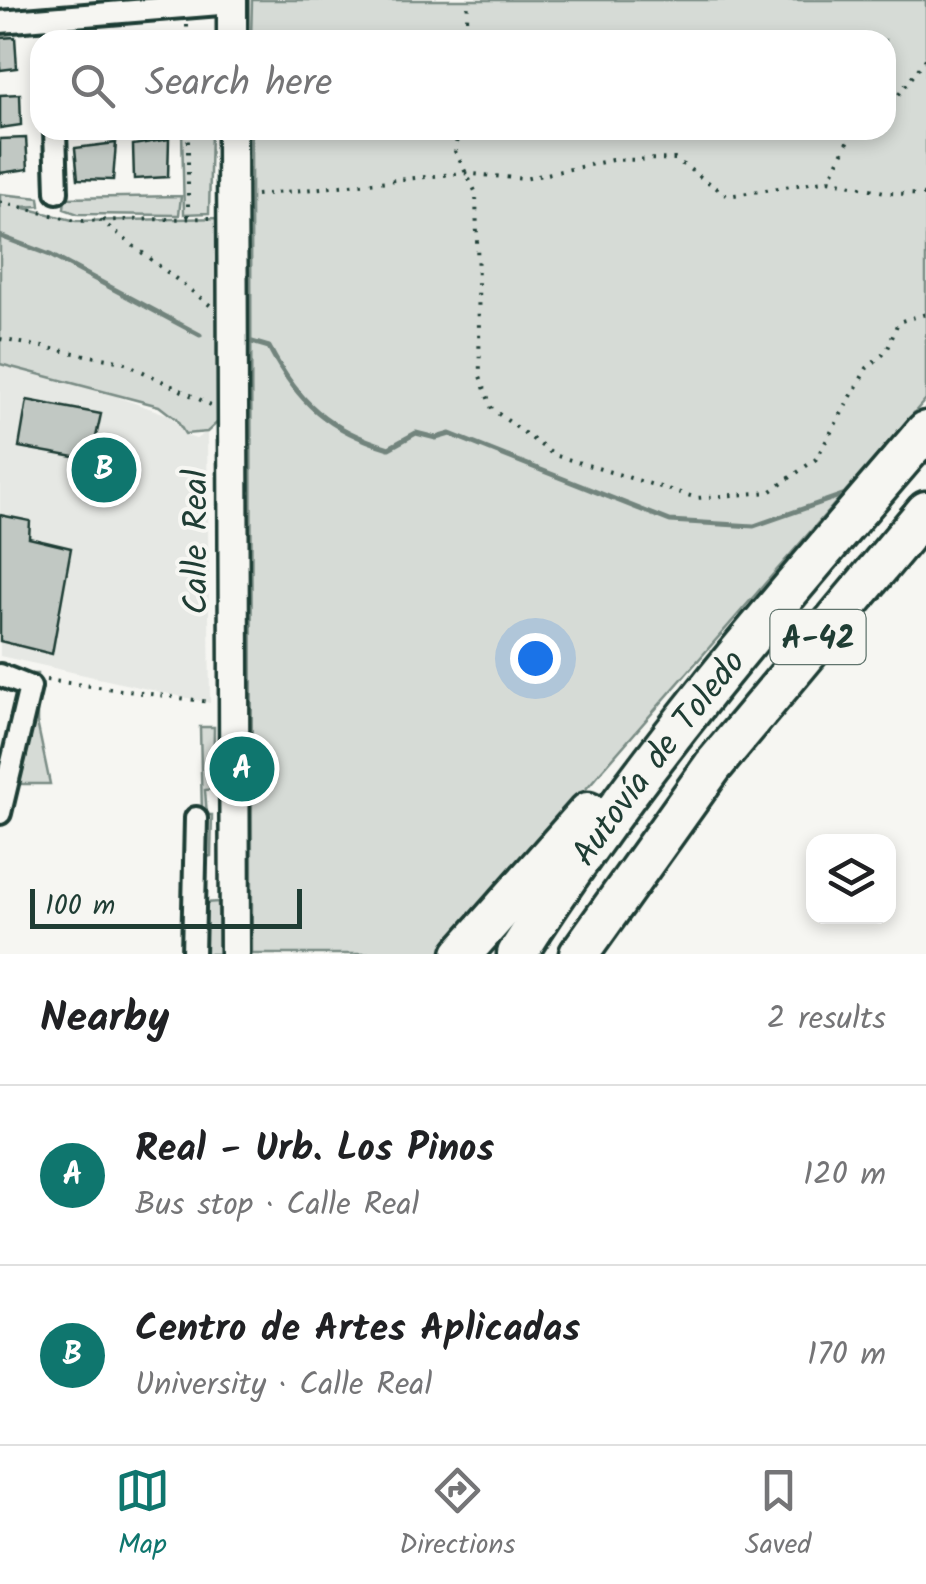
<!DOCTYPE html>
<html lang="en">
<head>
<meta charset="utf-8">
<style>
	:root { --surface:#fff; --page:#f6f6f6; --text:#202124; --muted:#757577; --line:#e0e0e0; --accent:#0f766e }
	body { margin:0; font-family:Kalam,sans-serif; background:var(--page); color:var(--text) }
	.controls { position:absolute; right:30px; bottom:30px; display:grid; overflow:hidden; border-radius:20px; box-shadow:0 5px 15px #0003 }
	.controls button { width:90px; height:90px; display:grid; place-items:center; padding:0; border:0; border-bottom:2px solid var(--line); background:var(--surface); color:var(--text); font:50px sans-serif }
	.scale { position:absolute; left:30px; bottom:25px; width:272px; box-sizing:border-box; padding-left:10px; border:5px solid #1f3d34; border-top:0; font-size:28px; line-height:35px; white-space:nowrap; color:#1f3d34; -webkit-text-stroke:8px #f6f6f2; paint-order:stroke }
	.you { position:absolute; left:535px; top:658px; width:35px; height:35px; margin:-25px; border:8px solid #fff; border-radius:50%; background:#1a73e8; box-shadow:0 0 0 15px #1a73e833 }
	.badge { display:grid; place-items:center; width:65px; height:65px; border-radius:50%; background:var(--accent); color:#fff; font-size:32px; font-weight:700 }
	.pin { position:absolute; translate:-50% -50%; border:5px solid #fff; box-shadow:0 2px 10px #0006 }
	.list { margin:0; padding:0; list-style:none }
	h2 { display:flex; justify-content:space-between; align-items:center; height:130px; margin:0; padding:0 40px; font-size:42px }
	h2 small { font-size:32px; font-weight:400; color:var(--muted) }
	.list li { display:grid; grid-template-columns:65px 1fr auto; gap:30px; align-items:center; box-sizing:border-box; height:180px; padding:0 40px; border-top:2px solid var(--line) }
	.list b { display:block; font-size:38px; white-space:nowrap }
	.list p { margin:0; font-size:32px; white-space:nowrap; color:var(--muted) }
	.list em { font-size:32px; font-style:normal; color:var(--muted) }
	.icon { flex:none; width:55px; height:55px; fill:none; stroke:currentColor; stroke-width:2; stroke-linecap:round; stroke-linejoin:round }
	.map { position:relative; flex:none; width:926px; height:954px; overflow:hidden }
	.search { position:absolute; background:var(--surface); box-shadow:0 5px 15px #0003; left:30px; right:30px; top:30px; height:110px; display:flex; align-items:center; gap:25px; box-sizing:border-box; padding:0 35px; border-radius:30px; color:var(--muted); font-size:38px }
	.sheet { height:490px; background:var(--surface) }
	nav { display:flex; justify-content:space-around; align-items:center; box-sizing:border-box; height:140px; border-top:2px solid var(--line); background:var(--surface); font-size:28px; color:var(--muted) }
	nav a { display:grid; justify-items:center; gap:5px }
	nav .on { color:var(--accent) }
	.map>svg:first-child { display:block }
	.built { fill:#e6e8e4 }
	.green { fill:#d6dbd6; stroke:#7a8c85; stroke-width:2.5 }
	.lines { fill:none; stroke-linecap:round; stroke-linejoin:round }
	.stream { stroke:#72847d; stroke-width:5 }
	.building { fill:#c1c8c3; stroke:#1f3d34; stroke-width:2.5 }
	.minor-casing { stroke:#1f3d34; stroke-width:28 }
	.tertiary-casing { stroke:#1f3d34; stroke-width:35 }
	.motorway-casing { stroke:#1f3d34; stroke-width:45 }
	.path { stroke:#1f3d34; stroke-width:4; stroke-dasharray:2.5 8; stroke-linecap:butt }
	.minor { stroke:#f6f6f2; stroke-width:20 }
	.tertiary { stroke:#f6f6f2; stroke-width:28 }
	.motorway { stroke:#f6f6f2; stroke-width:38 }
	.labels { text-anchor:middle; stroke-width:8; stroke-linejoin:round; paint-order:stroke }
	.shield { fill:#f6f6f2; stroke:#60746d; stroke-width:2.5 }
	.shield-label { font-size:32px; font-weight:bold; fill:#1f3d34 }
	.street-label { font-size:35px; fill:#1f3d34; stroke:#f6f6f2 }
</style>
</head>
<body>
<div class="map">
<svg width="926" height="954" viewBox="0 0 926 954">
	<rect width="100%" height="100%" fill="#f6f6f2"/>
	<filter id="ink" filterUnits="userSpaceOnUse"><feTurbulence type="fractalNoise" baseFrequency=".01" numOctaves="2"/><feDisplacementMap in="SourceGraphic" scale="20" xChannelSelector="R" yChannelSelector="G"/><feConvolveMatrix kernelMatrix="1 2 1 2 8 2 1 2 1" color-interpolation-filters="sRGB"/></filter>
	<g filter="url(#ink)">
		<!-- built -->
		<path class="built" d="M0,364L105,387L120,398L169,415L187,436L196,439L207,432L210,703L0,656Z"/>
		<!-- green -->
		<path class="green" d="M252,0H926V399L442,954H252L251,130H886V40H251Z
			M182,130H211L209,213L184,214Z
			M0,194L39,198L40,206L21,207L76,221L224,218L220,420L207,432L185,434L176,419L159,406L0,364Z
			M181,196L179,215L78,214L64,209L65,198Z
			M26,674H37V722L50,784H7L30,687Z
			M200,727H214L213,789L205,790L207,815H212L211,856L203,858Z
			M218,902L219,954H204L205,903Z"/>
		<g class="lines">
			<!-- stream -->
			<path class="stream" d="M0,236L50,255L200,335
				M252,342L269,347C298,403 329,430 389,448L416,433L436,438L450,434L670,521L754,526L851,492"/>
		</g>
		<!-- building -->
		<path class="building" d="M104,33L105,40H70L69,35Z
			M15,37L17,68L0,70V38Z
			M20,94L21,125L0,128V95Z
			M26,138L28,169L0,173V139Z
			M169,139L168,177L134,179L133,145Z
			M116,143L113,180L78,179L75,148Z
			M27,400L101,414L91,460L19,447Z
			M0,515L30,521L29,538L71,548L52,654L0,641Z"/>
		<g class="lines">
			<!-- minor casing -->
			<g class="minor-casing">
				<path id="minor" d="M0,22L232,3
					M55,130L57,192
					M0,675L30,687L0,813
					M193,954L196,818"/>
			</g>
			<!-- tertiary casing -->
			<g class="tertiary-casing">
				<path id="tertiary" d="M232,40V0
					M232,130L235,954"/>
			</g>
			<!-- motorway casing -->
			<g class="motorway-casing">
				<g id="motorway">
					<path d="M462,954L588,812"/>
					<path id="s1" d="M517,954C636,766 781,599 926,431"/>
					<path d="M579,954L713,766L926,511"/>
				</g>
			</g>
			<!-- path -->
			<path class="path" d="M187,25V40
				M466,40L468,0
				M886,111L926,59
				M188,130V219
				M458,130L455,151L476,193L480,376L492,409L554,455L697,498L770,492L816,459L867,368L887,351L898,322L926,314
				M829,180L889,193L926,195
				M256,195L463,173L524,179L612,160L675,159L728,196L829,180L854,130
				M0,202L76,221L212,218
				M100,220L211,306
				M0,339L123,362L213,406
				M46,680L210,702"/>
			<!-- minor -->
			<use href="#minor" class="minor"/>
			<!-- tertiary -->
			<use href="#tertiary" class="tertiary"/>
			<!-- motorway -->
			<use href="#motorway" class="motorway"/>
		</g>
	</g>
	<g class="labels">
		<!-- shield labels -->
		<rect class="shield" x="770.5" y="610" width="95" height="54" rx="8"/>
		<g class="shield-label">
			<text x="818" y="648">A-42</text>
		</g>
		<!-- street labels -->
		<g class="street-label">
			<text transform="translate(195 542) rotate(-90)" y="12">Calle Real</text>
			<text dy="12" stroke="none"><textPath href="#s1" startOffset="242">Autovía de Toledo</textPath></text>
		</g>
	</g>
</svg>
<div class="controls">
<button><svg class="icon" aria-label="layers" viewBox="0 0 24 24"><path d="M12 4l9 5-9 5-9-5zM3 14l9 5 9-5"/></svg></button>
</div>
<div class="scale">100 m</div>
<div class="you"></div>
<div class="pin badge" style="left:242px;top:769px">A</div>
<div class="pin badge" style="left:104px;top:470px">B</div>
<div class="search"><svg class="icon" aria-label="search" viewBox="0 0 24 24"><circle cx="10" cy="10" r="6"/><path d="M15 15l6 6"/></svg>Search here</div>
</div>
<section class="sheet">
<h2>Nearby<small>2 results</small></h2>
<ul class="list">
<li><span class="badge">A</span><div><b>Real - Urb. Los Pinos</b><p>Bus stop · Calle Real</p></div><em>120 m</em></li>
<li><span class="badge">B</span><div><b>Centro de Artes Aplicadas</b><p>University · Calle Real</p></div><em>170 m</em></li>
</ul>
</section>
<nav>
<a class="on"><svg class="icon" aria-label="map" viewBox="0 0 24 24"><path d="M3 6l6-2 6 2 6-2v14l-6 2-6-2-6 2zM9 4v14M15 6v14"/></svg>Map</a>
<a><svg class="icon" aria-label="directions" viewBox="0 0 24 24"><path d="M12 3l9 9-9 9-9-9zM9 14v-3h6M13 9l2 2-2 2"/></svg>Directions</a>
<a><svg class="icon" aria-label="saved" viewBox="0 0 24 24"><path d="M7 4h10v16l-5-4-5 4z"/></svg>Saved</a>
</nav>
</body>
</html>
